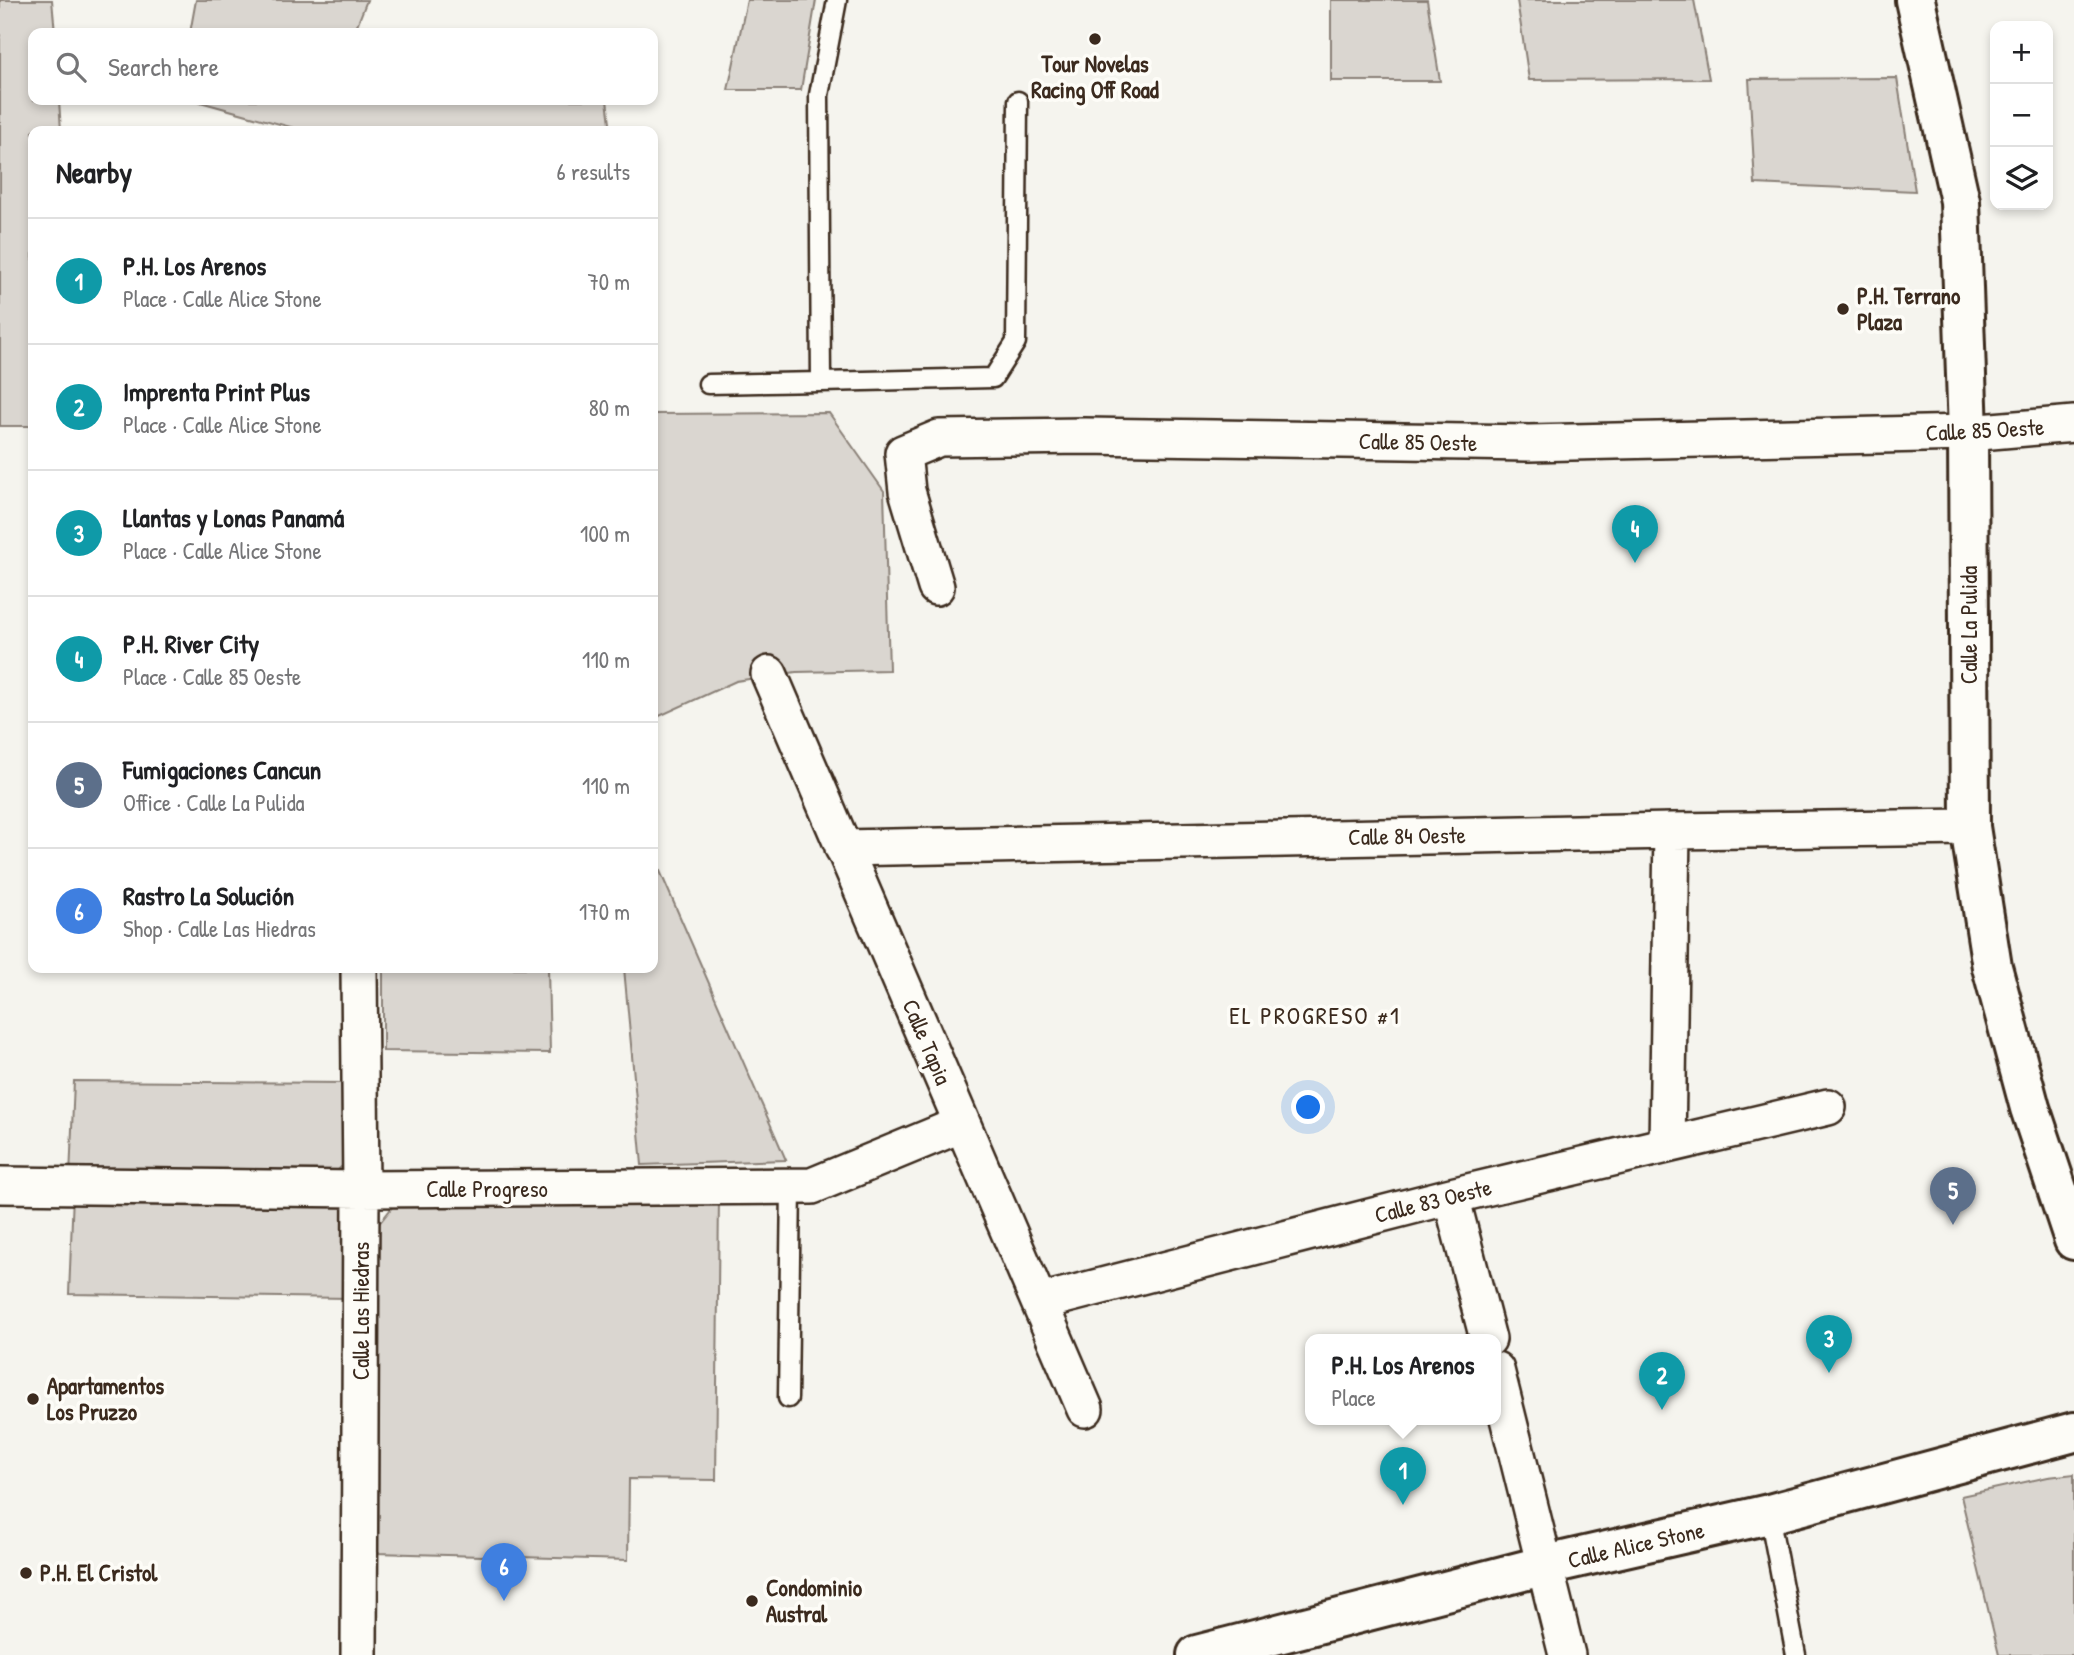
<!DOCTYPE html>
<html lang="en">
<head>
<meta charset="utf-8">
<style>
	:root { --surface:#fff; --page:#f6f6f6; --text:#202124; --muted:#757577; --line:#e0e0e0; --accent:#7c3aed }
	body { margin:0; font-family:"Patrick Hand",sans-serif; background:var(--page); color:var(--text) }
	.controls { position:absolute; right:21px; top:21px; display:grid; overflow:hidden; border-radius:14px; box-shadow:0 4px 10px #0003 }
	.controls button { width:63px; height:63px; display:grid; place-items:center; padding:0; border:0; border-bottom:2px solid var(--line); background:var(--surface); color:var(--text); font:35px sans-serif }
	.you { position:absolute; left:1309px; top:1108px; width:24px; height:24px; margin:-18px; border:5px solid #fff; border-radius:50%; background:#1a73e8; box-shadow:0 0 0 10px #1a73e833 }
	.badge { display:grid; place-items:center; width:46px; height:46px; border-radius:50%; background:var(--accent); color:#fff; font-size:23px; font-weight:700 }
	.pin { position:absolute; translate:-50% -58px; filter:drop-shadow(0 2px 4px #0008) }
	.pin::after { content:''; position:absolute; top:37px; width:24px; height:21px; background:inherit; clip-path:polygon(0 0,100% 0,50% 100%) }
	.popup { position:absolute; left:1305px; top:1334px; width:196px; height:91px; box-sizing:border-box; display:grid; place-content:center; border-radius:14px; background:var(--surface); filter:drop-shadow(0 2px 5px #0005); font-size:23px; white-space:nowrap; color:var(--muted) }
	.popup b { font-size:26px; color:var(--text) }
	.popup::after { content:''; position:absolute; left:50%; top:100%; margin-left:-14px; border:14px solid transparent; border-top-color:var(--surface) }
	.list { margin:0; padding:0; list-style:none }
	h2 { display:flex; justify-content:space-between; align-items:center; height:91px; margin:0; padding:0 28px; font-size:30px }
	h2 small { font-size:23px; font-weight:400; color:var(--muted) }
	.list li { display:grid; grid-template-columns:46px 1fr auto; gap:21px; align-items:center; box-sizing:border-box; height:126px; padding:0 28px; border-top:2px solid var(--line) }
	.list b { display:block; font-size:26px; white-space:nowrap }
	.list p { margin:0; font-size:23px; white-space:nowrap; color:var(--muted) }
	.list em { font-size:23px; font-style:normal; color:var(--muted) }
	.icon { flex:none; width:38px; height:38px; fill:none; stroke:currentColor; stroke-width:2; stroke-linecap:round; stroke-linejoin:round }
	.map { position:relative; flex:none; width:2074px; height:1655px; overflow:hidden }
	.search { position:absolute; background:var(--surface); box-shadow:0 4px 10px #0003; left:28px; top:28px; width:630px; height:77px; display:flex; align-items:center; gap:18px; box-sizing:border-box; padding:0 24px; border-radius:14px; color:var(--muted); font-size:26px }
	.panel { position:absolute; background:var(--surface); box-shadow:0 4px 10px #0003; left:28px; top:126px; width:630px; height:847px; border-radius:14px }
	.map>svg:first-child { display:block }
	.green { fill:#dad6d0; stroke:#8a8077; stroke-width:2 }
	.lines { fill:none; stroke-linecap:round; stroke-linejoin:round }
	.service-casing { stroke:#3b2a1e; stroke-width:23 }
	.minor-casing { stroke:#3b2a1e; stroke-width:40 }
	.tertiary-casing { stroke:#3b2a1e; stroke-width:44 }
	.secondary-casing { stroke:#3b2a1e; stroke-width:44 }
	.service { stroke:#fdfcf7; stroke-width:18 }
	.minor { stroke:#fdfcf7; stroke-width:35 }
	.tertiary { stroke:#fdfcf7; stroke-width:38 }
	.secondary { stroke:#fdfcf7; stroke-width:38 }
	.poi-dot { fill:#3b2a1e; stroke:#fdfcf7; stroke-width:2.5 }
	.labels { text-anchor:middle; stroke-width:7; stroke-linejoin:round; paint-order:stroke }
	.poi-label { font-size:23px; font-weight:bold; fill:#3b2a1e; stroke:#fdfcf7; text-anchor:start }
	.street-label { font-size:23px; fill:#3b2a1e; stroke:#fdfcf7 }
	.neighbourhood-label { font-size:24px; letter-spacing:2px; fill:#3b2a1e; stroke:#fdfcf7 }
</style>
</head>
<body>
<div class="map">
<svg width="2074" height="1655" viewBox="0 0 2074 1655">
	<rect width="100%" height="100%" fill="#f5f4ee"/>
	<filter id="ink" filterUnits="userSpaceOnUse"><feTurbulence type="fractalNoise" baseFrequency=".0143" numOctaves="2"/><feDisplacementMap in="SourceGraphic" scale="14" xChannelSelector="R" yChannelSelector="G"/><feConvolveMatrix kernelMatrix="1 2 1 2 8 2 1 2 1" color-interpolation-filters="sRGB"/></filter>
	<g filter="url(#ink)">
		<!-- green -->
		<path class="green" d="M0,0H52L55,33H33V100H59L61,131H33V426H0Z
			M196,0H367L354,33H190Z
			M747,0H816L801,90H728Z
			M1331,0H1427L1440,81H1331Z
			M1517,0H1694L1709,79L1529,80Z
			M1897,78L1915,191L1755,184L1749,79Z
			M193,100H607L611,131H305Z
			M829,413L884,491L889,670L796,672L736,681L653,719V414Z
			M653,855L786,1160L642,1165L624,968H653Z
			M383,968H548L550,1053L383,1051Z
			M74,1081L348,1083V1160L338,1170L323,1177H70Z
			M73,1194L334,1199L347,1207L349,1298L69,1294Z
			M719,1197L716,1480L629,1479L628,1560L376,1553L378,1225L394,1205Z
			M2074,1474V1655H1999L1961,1496L2048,1477Z"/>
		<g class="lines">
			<!-- service casing -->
			<g class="service-casing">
				<path id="service" d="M837,0L819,95L821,382L993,378L1016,342L1018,101
					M708,384L821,382
					M788,1398L791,1187
					M1769,1514L1796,1655"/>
			</g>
			<!-- minor casing -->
			<g class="minor-casing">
				<path id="minor" d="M936,587L907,491L903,453L939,438L1085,436L1529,443L1968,433L2074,424
					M769,674L1085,1409
					M843,848L1672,831L1970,827
					M1667,1145L1672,831
					M0,1185L361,1189L812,1186L962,1124
					M1451,1196L1488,1339
					M1040,1302L1451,1196L1828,1107
					M1496,1370L1567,1655
					M359,1655L361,1189L359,968"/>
			</g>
			<!-- tertiary casing -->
			<g class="tertiary-casing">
				<path id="tertiary" d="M1197,1655L1546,1565L1769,1514L2074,1432"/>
			</g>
			<!-- secondary casing -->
			<g class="secondary-casing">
				<path id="secondary" d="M1915,0L1960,201L1968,433L1970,827L1992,967L2030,1108L2074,1240"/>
			</g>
			<!-- service -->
			<use href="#service" class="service"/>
			<!-- minor -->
			<use href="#minor" class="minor"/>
			<!-- tertiary -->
			<use href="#tertiary" class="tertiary"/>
			<!-- secondary -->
			<use href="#secondary" class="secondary"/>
		</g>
	</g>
	<!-- markers -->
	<g class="poi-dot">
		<circle cx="1095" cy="39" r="7"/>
		<circle cx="1843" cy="309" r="7"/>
		<circle cx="33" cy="1399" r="7"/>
		<circle cx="26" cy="1573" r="7"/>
		<circle cx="752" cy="1601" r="7"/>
	</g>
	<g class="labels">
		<!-- poi labels -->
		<g class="poi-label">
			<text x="1095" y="72" text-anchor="middle">Tour Novelas<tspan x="1095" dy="26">Racing Off Road</tspan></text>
			<text x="1857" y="304">P.H. Terrano<tspan x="1857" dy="26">Plaza</tspan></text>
			<text x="47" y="1394">Apartamentos<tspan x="47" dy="26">Los Pruzzo</tspan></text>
			<text x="40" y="1581">P.H. El Cristol</text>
			<text x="766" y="1596">Condominio<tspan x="766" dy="26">Austral</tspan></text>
		</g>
		<!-- street labels -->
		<g class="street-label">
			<text transform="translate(1985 430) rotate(-3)" y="8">Calle 85 Oeste</text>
			<text transform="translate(1418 442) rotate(1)" y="8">Calle 85 Oeste</text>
			<text transform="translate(1969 625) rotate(-90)" y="8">Calle La Pulida</text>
			<text transform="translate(1407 836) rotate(-1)" y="8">Calle 84 Oeste</text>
			<text transform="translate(927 1042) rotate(67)" y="8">Calle Tapia</text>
			<text x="487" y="1197">Calle Progreso</text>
			<text transform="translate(1433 1201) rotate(-14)" y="8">Calle 83 Oeste</text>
			<text transform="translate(361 1311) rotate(-90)" y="8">Calle Las Hiedras</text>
			<text transform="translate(1636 1545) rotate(-13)" y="8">Calle Alice Stone</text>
		</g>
		<!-- neighbourhood labels -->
		<g class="neighbourhood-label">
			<text x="1315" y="1024">EL PROGRESO #1</text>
		</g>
	</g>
</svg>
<div class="controls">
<button>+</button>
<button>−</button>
<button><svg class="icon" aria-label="layers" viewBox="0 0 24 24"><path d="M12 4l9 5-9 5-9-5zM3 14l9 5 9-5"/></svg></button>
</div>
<div class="you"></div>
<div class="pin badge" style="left:1403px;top:1505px;background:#0f9aa8">1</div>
<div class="popup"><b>P.H. Los Arenos</b>Place</div>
<div class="pin badge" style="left:1662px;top:1410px;background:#0f9aa8">2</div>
<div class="pin badge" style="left:1829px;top:1373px;background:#0f9aa8">3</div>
<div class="pin badge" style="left:1635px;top:563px;background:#0f9aa8">4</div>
<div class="pin badge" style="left:1953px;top:1225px;background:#5c6f8a">5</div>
<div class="pin badge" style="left:504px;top:1601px;background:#3f7fe0">6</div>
<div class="search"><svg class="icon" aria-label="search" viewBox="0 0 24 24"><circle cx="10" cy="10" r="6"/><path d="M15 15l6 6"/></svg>Search here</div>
<section class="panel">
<h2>Nearby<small>6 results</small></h2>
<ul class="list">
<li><span class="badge" style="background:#0f9aa8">1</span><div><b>P.H. Los Arenos</b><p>Place · Calle Alice Stone</p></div><em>70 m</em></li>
<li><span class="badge" style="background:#0f9aa8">2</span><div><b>Imprenta Print Plus</b><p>Place · Calle Alice Stone</p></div><em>80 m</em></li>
<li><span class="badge" style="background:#0f9aa8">3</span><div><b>Llantas y Lonas Panamá</b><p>Place · Calle Alice Stone</p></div><em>100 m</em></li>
<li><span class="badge" style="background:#0f9aa8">4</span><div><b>P.H. River City</b><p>Place · Calle 85 Oeste</p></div><em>110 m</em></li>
<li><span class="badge" style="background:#5c6f8a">5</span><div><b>Fumigaciones Cancun</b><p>Office · Calle La Pulida</p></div><em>110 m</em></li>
<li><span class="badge" style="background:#3f7fe0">6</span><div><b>Rastro La Solución</b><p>Shop · Calle Las Hiedras</p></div><em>170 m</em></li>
</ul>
</section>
</div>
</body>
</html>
